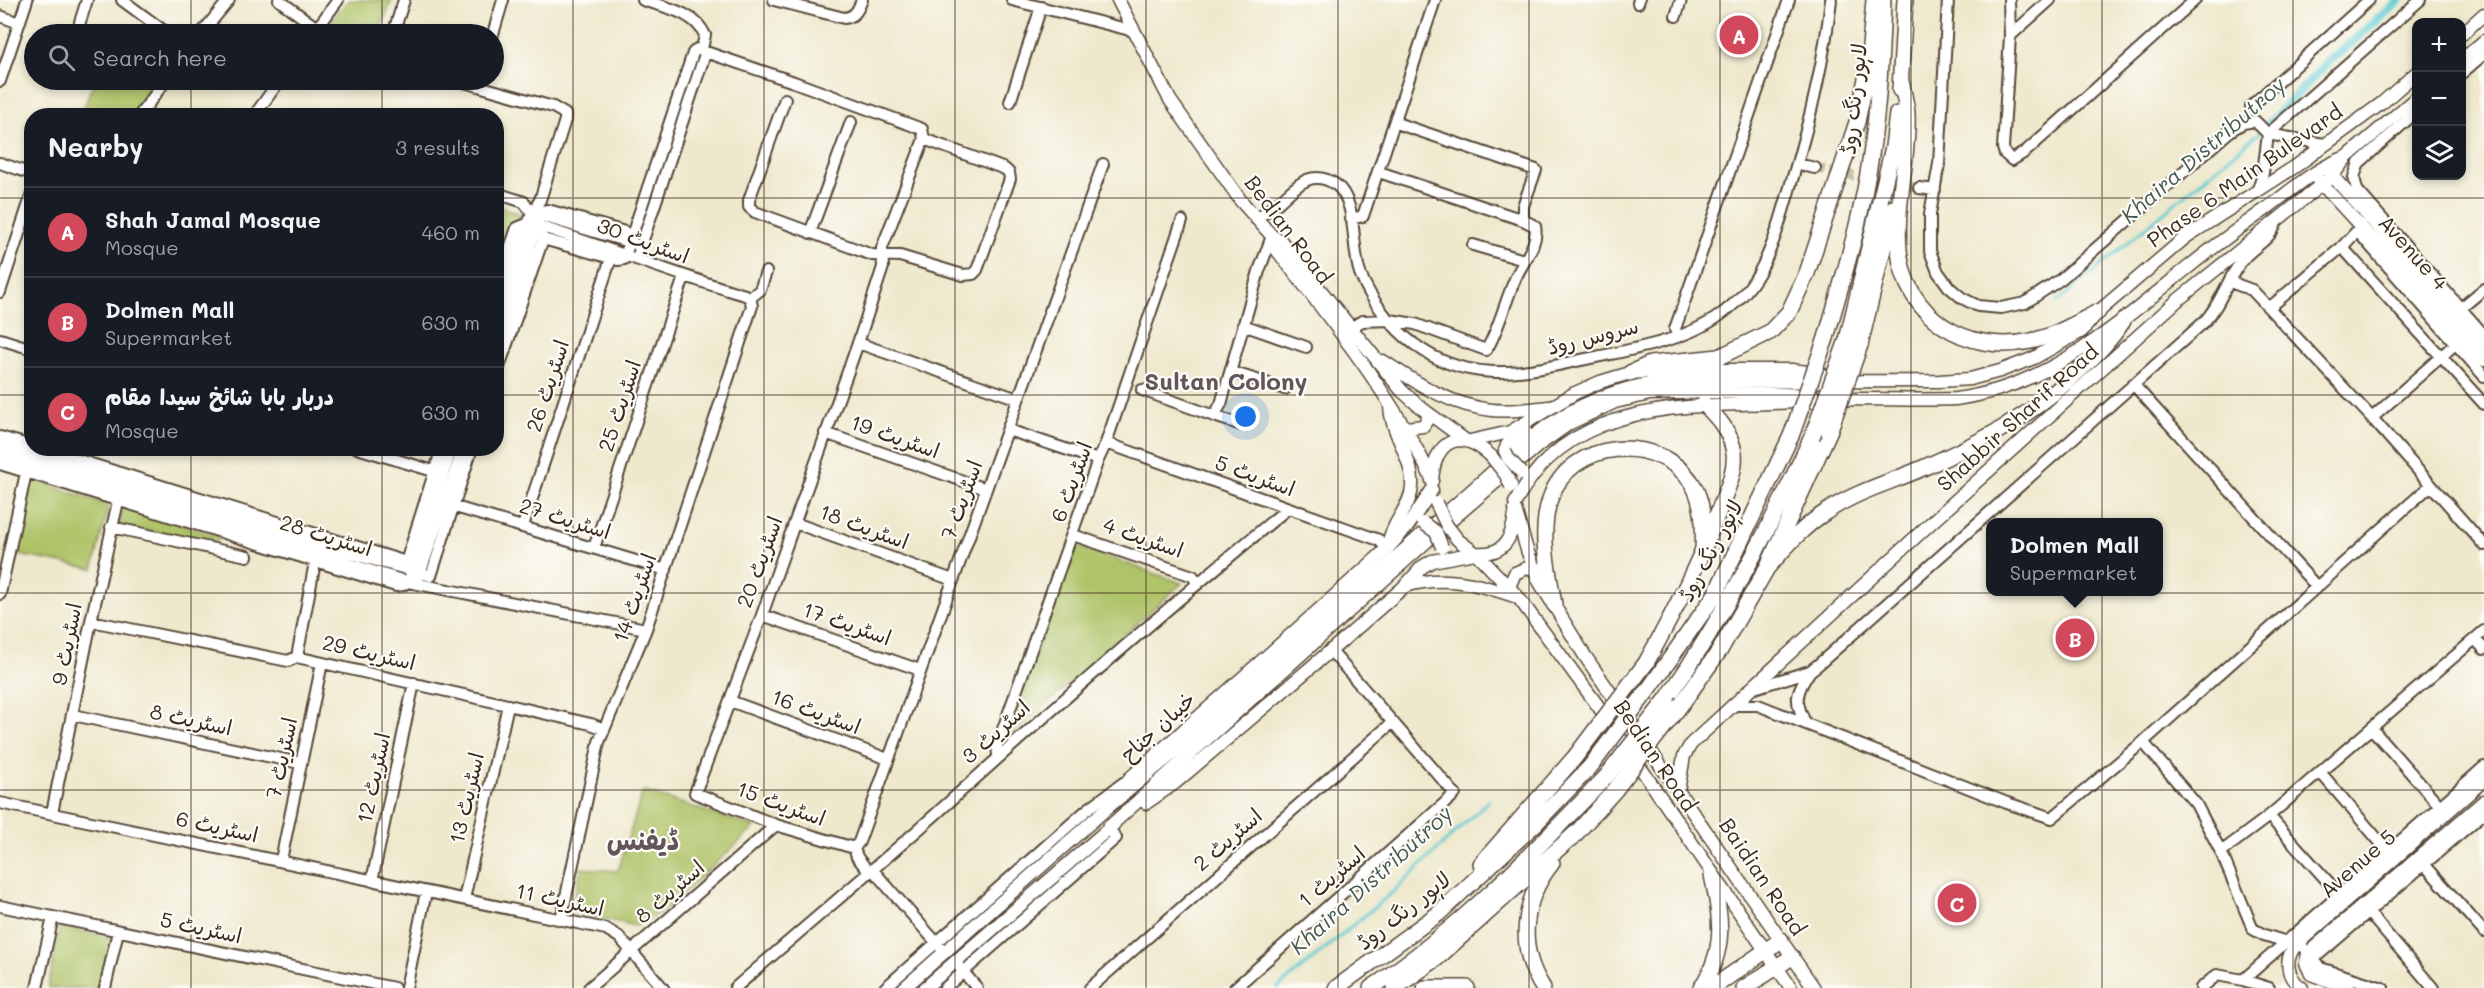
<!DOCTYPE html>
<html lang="en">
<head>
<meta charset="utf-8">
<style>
	:root { --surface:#171b24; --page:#242831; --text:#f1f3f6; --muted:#9ea1a6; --line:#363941; --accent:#d1495b }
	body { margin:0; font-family:Mali,"Playpen Sans Arabic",sans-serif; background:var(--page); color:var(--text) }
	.controls { position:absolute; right:18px; top:18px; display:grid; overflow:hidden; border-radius:12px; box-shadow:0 3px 9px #0003 }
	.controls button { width:54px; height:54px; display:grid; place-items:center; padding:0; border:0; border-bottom:2px solid var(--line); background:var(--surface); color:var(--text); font:30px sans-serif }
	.you { position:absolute; left:1246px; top:417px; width:21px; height:21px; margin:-15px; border:4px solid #fff; border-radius:50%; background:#1a73e8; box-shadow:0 0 0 9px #1a73e833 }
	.badge { display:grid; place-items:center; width:39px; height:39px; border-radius:50%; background:var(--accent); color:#fff; font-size:20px; font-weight:700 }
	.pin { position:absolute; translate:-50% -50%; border:3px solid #fff; box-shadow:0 2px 6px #0006 }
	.popup { position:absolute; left:1986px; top:518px; width:177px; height:78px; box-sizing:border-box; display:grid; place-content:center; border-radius:12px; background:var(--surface); filter:drop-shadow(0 2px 4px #0005); font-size:20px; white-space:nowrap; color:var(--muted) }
	.popup b { font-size:22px; color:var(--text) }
	.popup::after { content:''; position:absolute; left:50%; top:100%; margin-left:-12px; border:12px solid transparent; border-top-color:var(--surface) }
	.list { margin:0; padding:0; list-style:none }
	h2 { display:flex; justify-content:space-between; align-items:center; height:78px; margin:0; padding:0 24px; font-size:26px }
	h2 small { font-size:20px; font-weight:400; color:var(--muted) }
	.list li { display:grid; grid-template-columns:39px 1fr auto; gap:18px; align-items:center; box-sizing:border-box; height:90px; padding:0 24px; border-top:2px solid var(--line) }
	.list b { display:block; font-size:22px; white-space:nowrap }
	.list p { margin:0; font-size:20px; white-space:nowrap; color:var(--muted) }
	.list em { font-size:20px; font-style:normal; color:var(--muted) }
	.icon { flex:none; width:33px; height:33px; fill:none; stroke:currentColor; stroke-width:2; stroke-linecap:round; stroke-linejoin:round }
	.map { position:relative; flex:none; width:2484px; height:988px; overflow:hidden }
	.search { position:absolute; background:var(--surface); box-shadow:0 3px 9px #0003; left:24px; top:24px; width:480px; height:66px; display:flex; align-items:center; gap:15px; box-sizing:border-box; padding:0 21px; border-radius:33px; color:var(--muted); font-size:22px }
	.panel { position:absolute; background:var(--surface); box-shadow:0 3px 9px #0003; left:24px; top:108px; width:480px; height:348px; border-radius:24px }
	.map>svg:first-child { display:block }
	.green { fill:#afc367; stroke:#757642; stroke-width:1.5 }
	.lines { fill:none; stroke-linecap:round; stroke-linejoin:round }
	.stream { stroke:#5dcad2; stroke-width:3 }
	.canal { stroke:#5dcad2; stroke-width:9 }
	.minor-tunnel { stroke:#cac2a9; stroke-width:10; stroke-dasharray:10 5; stroke-linecap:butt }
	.minor-casing { stroke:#564638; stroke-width:14 }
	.major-casing { stroke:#564638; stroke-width:15 }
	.highway-casing { stroke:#564638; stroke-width:18 }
	.minor { stroke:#fff; stroke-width:10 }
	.major { stroke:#fff; stroke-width:12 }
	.highway { stroke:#fff; stroke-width:15 }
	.major-bridge-casing { stroke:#564638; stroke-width:15; stroke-linecap:butt }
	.highway-bridge-casing { stroke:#564638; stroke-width:18; stroke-linecap:butt }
	.major-bridge { stroke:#fff; stroke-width:12 }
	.highway-bridge { stroke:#fff; stroke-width:15 }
	.grid { fill:none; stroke:#3b2a1e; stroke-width:1.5; stroke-opacity:0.55 }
	.labels { text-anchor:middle; stroke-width:4.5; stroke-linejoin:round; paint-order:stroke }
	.street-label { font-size:21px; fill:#3b2a1e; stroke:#fdfcf7 }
	.water-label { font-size:22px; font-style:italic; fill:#455a54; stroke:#fdfcf7 }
	.quarter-label { font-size:24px; font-weight:bold; fill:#64555d; stroke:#fdfcf7 }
	.district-label { font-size:27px; font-weight:bold; fill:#64555d; stroke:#fdfcf7 }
</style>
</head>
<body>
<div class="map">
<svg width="2484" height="988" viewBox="0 0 2484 988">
	<rect width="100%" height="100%" fill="#fdfcf7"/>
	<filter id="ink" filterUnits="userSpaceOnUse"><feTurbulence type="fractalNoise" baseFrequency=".0167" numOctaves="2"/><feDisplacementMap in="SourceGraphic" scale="12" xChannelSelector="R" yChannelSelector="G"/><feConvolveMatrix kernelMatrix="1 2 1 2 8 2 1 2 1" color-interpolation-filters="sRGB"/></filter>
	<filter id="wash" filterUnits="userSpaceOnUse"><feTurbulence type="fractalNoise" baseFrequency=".008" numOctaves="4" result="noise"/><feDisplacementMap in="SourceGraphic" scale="24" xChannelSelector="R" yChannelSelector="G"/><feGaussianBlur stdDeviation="1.35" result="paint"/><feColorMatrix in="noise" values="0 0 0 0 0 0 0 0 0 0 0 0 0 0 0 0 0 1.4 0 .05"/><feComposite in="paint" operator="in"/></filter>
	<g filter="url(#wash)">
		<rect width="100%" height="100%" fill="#eee8cc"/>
		<!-- green -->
		<path class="green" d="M348,0H392L378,34H356L329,24Z
			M94,80H140L153,90L133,115L81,116Z
			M497,206L521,214L497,288Z
			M32,479L109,505L93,569L14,554Z
			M123,506L221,537L215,543L119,526Z
			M1077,546L1182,583L999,747Z
			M643,791L755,827L665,910L636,926L571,912L581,868L618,871Z
			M60,927L112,937L101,988H48Z"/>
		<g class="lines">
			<!-- stream -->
			<path class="stream" d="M2057,302L2262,130
				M1278,988L1394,891L1489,800"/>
			<!-- canal -->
			<path class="canal" d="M2266,127L2324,66L2400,0"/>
		</g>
	</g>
	<g filter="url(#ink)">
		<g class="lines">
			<!-- minor-tunnel -->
			<path class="minor-tunnel" d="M1815,168L1919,188"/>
			<!-- minor casing -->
			<g class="minor-casing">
				<path id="minor" d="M122,0L168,34
					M279,0L325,34
					M774,0L844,18C855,17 858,10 862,0
					M1012,0L1134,31
					M1948,0L1939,164L1930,214V251L1938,272L1949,287L1962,298L1978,306L2001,308L2025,303L2061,279L2230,131L2243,123L2255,121L2268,134L2263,173L2257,192
					M2009,0L2010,36L2003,148L2005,154L2012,160L2025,152L2195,0
					M1638,3L1639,0
					M0,16L19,23
					M1676,16L1681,0
					M80,22L87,0
					M201,34L229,0
					M313,34L338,0
					M393,34L404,0
					M493,34L503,0
					M2010,36L2050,0
					M2462,73L2484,54
					M457,80L553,107L565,114V120L540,200L532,213L496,317
					M0,81L27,0
					M785,99L749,200V207L755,212L872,255L900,256L963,275L973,274L977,270L1010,179L1009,173L1005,169L924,139
					M1010,102L1041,7
					M2251,106L2369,0
					M2416,112L2359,163L2354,177L2357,190L2484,335
					M139,116L166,80
					M254,116L280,80
					M2268,134L2420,0
					M2268,134L2324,144
					M0,163L32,174
					M1797,164L1815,168
					M1379,172L1523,220
					M1919,188L1935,190
					M496,193L524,202L532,213
					M533,213L548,210L625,232L630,243
					M535,214L635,244
					M1256,219C1264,213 1271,208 1279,202C1296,187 1310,168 1335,184C1358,200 1351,248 1360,273C1370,299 1392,328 1414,344C1462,381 1517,375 1572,362C1617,352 1678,344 1716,318C1735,305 1753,286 1763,265C1776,239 1784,208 1792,180C1810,121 1824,62 1831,0
					M1351,219L1363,216L1435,0
					M529,223C602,245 672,274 745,295L750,298L752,306L646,629L599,742L561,920
					M2357,231L2342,247L2484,404
					M2358,232L2484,376
					M810,233L851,122
					M543,239L618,260L624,259L693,53L697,49L794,82L922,129L924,139L882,248L883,267L858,343L762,615L695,793L776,825L854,848
					M1473,245L1524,260
					M637,258L705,54L702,49L705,35C695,12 664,7 643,0
					M2230,282L2252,290L2372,418
					M496,288L517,228L529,223
					M0,292L32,194
					M750,298L760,290L766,272
					M2269,308L2342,247
					M2455,313L2484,289
					M1243,325L1306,347
					M1346,331L1362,321L1390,320L1415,324L1486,350C1498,333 1506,298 1516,277C1523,261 1539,244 1535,226L1523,220V206L1536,170L1396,123
					M1677,336L1675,329L1789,0
					M2463,337L2372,418L2484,545
					M0,339L32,349
					M858,343L1018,399
					M496,348L540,216
					M1231,372L1285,389
					M496,376L543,239L540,232
					M2133,384L2317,587
					M1142,390L1214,416L1221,404L1259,271L1272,236
					M1214,416L1242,425
					M1008,430L1098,460
					M825,433L986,489
					M0,437L32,446
					M1106,443L1379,540L1387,549
					M0,445L319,545L431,576L472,448
					M40,448L406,562L411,571
					M357,448L440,473
					M0,455L408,582L646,629
					M0,464L396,586L403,585L408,582L452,448
					M452,506L666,570
					M795,523L953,580
					M523,526L611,258
					M111,527L247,556
					M1073,535L1193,576L1197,583
					M594,548L684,277
					M406,562L442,448
					M418,580L463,448
					M0,594L27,468
					M762,615L920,670
					M91,621L288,661L297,657L591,724L604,729
					M2475,639L2484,649
					M297,657L316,557
					M1751,689L1810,671L1819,664L2204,322C2223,302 2227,277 2244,258C2255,245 2274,238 2277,219
					M730,701L888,759
					M1733,705H1758L2007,803L2052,818L2143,742L2430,486
					M73,715L300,763
					M1806,724C1794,701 1795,693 1810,671
					M2372,729L2440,806
					M2143,742L2196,804L2221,852
					M998,755L997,746L1098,460L1106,443L1182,221
					M2320,772L2392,856
					M0,803L606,929L619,937L663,988
					M52,813L91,621L119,497
					M2269,816L2339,894
					M854,848L859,842L1103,164
					M854,848L857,857L869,872
					M281,860L322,663
					M2424,864L2484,932
					M872,869L941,948
					M372,881L414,683
					M464,899L508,705
					M0,906L394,988
					M2368,912L2433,988
					M2303,947L2264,935L2253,929L2221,852L2269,816L2484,631
					M959,967L977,988
					M37,988L53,917
					M105,988L118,931
					M406,988L426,892
					M589,988L776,825
					M735,988C802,929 871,872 937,813C1052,709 1168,607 1287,509
					M885,988L1088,809L1123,783
					M945,988L1116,838L1108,828
					M1090,988L1393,722
					M1235,988L1455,794L1330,650
					M2201,988L2217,975L2243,980
					M2269,988L2243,980L2484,767
					M2383,988L2320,968L2315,961L2317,956L2484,813"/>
			</g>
			<!-- major casing -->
			<g class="major-casing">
				<path id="major" d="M1118,0L1170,100L1241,201L1272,236L1273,245C1331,320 1391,393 1432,479
					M2462,34L2484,14
					M2462,60L2484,41
					M2327,170L2484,346
					M2317,179L2484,360
					M1272,236L1280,240L1402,391L1420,407L1465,440
					M1383,361C1417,383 1451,406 1492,410C1511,412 1530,409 1548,407
					M1406,428L1423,426L1430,415
					M1470,441L1510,432L1575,393L1600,382L1630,373L1672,370H1792L1822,374
					M1505,451L1507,445L1525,431
					M1432,481C1435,440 1459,427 1491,456
					M1515,503C1566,404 1676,406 1772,403C1801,402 1830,400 1860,399C1892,399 1924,400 1956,399C2048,387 2117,325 2186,269C2212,248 2239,228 2266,209C2293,189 2314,169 2346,157
					M1515,509L1527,550L1539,581L1585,656L1814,988
					M1458,540L1475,553C1503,556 1512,540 1515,514
					M1387,548C1389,542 1390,535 1393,530C1399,515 1411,503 1412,487C1414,459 1391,434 1390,406
					M1477,554L1518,597L1601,710L1791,988
					M1405,586C1444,574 1479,584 1517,597
					M1509,587L1515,573L1532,566
					M1678,791L1684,756L1691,744L1933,521L2178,300L2332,176L2347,157L2416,98
					M1146,803L1175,783L1349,635L1405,586L1422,567L1432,561L1475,553
					M1106,809L1195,735L1532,437C1571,407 1613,388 1662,382L1939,381L1970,379L2000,371L2034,358L2082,331L2098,312L2186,237L2296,166L2382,103L2416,73
					M1108,828L1426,542L1540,444L1570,423L1615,402L1650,394L1708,392L1813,395
					M904,988L1106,809L1130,778L1387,549L1408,526L1432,490
					M925,988L1114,824
					M2302,988C2286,977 2284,959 2296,945L2484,780
					M2349,988L2311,974L2306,963L2308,953L2484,801"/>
			</g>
			<!-- highway casing -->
			<g class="highway-casing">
				<path id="highway" d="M1901,81C1903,91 1906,102 1907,113C1909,158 1895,204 1899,250C1905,317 1967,355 2031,341C2055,336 2076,323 2098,312
					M1900,90L1905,0
					M1826,338C1843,278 1862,217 1871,155C1879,104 1881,52 1883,0
					M1847,340L1893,147L1897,114
					M1860,345L1893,208
					M1630,373L1650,364L1719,357L1770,332L1789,312L1807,273L1857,122L1868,69L1874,0
					M1767,568C1785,548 1802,527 1826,512C1856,491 1892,482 1925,467C1988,439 2035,414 2085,365C2099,351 2112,338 2123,321
					M1554,604C1548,571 1539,532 1550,499C1570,439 1658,432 1692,483C1704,502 1704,528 1703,550
					M1646,663C1675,611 1702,558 1722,502C1728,487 1736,469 1734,453C1731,432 1718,418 1704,404
					M1651,686L1715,595L1791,436
					M1667,699C1725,614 1769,530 1812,437
					M1683,702L1720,650L1767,568L1829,432
					M1571,839L1615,790
					M1481,864L1575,757
					M1336,988L1438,914L1535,824L1590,767
					M1371,988C1459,930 1533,853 1606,777
					M1395,988L1436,959L1577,832
					M1425,988H1467
					M1543,988C1517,948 1522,900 1552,863
					M1701,988C1727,949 1721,918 1712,875
					M1712,988L1781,940
					M1744,988L1792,957"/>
			</g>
			<!-- minor -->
			<use href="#minor" class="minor"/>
			<!-- major -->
			<use href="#major" class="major"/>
			<!-- highway -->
			<use href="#highway" class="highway"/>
			<!-- major-bridge casing -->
			<g class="major-bridge-casing">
				<path id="major-bridge" d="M1505,451L1508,458L1522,473
					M1491,456L1506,475L1511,486
					M1436,503L1447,526L1458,540
					M1423,523L1436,532L1442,547"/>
			</g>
			<!-- highway-bridge casing -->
			<g class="highway-bridge-casing">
				<path id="highway-bridge" d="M1829,432L1860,345
					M1791,436L1826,338
					M1812,437L1847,340
					M1575,757L1646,663
					M1590,767L1651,686
					M1606,777L1667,699
					M1615,790L1683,702"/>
			</g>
			<!-- major-bridge -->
			<use href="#major-bridge" class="major-bridge"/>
			<!-- highway-bridge -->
			<use href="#highway-bridge" class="highway-bridge"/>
		</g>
	</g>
	<!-- grid -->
	<path class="grid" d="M191,0V34M382,0V34M573,0V988M764,0V988M955,0V988M1146,0V988M1338,0V988M1529,0V988M1720,0V988M1911,0V988M2102,0V988M2293,0V988M191,80V116M382,80V116M0,198H32M496,198H2484M0,395H32M496,395H2484M191,448V988M382,448V988M0,593H2484M0,790H2484"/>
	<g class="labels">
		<!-- street labels -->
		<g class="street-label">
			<text transform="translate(1854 99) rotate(-84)" y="7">لاہور رنگ روڈ</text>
			<text transform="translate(2245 176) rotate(-35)" y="7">Phase 6 Main Bulevard</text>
			<text transform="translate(1288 230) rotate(53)" y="7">Bedian Road</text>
			<text transform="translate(643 241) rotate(20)" y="7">اسٹریٹ 30</text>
			<text transform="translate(2413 253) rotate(48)" y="7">Avenue 4</text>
			<text transform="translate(1593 337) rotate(-14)" y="7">سروس روڈ</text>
			<text transform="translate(548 386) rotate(-72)" y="7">اسٹریٹ 26</text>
			<text transform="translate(620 406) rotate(-72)" y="7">اسٹریٹ 25</text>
			<text transform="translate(2018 418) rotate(-42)" y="7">Shabbir Sharif Road</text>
			<text transform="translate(895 437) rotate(19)" y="7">اسٹریٹ 19</text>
			<text transform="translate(1255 476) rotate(20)" y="7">اسٹریٹ 5</text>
			<text transform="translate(1072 482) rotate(-70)" y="7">اسٹریٹ 6</text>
			<text transform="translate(962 500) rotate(-70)" y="7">اسٹریٹ 7</text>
			<text transform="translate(565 519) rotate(17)" y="7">اسٹریٹ 27</text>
			<text transform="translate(864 527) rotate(20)" y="7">اسٹریٹ 18</text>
			<text transform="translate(326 536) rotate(17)" y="7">اسٹریٹ 28</text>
			<text transform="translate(1143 538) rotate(19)" y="7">اسٹریٹ 4</text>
			<text transform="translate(1711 551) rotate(-62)" y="7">لاہور رنگ روڈ</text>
			<text transform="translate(760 562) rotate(-70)" y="7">اسٹریٹ 20</text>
			<text transform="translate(635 598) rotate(-71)" y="7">اسٹریٹ 14</text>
			<text transform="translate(847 624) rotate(19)" y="7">اسٹریٹ 17</text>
			<text transform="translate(67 644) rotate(-79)" y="7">اسٹریٹ 9</text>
			<text transform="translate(369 653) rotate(13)" y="7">اسٹریٹ 29</text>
			<text transform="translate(816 712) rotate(20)" y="7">اسٹریٹ 16</text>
			<text transform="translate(191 720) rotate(12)" y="7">اسٹریٹ 8</text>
			<text transform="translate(1158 727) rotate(-42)" y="7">خیبان جناح</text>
			<text transform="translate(996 732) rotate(-42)" y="7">اسٹریٹ 3</text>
			<text transform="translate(1655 756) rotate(56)" y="7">Bedian Road</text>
			<text transform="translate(282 758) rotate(-78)" y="7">اسٹریٹ 7</text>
			<text transform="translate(374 778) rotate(-78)" y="7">اسٹریٹ 12</text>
			<text transform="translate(467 798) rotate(-77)" y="7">اسٹریٹ 13</text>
			<text transform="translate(781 804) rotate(20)" y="7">اسٹریٹ 15</text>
			<text transform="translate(217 827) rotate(12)" y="7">اسٹریٹ 6</text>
			<text transform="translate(1228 840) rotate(-41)" y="7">اسٹریٹ 2</text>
			<text transform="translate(2358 864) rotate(-41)" y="7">Avenue 5</text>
			<text transform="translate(1332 877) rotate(-41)" y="7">اسٹریٹ 1</text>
			<text transform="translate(1762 877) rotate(56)" y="7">Baidian Road</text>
			<text transform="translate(670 892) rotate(-41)" y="7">اسٹریٹ 8</text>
			<text transform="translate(560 900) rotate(12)" y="7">اسٹریٹ 11</text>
			<text transform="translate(1404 911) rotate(-38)" y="7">لاہور رنگ روڈ</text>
			<text transform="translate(201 928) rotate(12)" y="7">اسٹریٹ 5</text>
		</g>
		<!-- water labels -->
		<g class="water-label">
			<text transform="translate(2203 150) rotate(-41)" y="8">Khaira Distributroy</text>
			<text transform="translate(1371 880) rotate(-42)" y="8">Khaira Distributroy</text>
		</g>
		<!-- quarter labels -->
		<g class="quarter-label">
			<text x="1226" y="390">Sultan Colony</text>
		</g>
		<!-- district labels -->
		<g class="district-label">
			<text x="643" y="850">ڈیفنس</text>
		</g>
	</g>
</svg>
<div class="controls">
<button>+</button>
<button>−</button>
<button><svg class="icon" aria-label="layers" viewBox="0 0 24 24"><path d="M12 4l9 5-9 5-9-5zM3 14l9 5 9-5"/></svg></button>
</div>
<div class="you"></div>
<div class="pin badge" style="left:1739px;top:35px">A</div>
<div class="pin badge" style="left:2075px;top:638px">B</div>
<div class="popup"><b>Dolmen Mall</b>Supermarket</div>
<div class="pin badge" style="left:1957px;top:903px">C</div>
<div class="search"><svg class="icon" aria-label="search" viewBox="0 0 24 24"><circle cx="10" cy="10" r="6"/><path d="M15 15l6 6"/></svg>Search here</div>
<section class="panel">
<h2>Nearby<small>3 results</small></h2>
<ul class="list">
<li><span class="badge">A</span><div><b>Shah Jamal Mosque</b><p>Mosque</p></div><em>460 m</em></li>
<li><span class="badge">B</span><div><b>Dolmen Mall</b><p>Supermarket</p></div><em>630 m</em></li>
<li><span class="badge">C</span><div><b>دربار بابا شائخ سیدا مقام</b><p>Mosque</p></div><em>630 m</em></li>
</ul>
</section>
</div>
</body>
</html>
